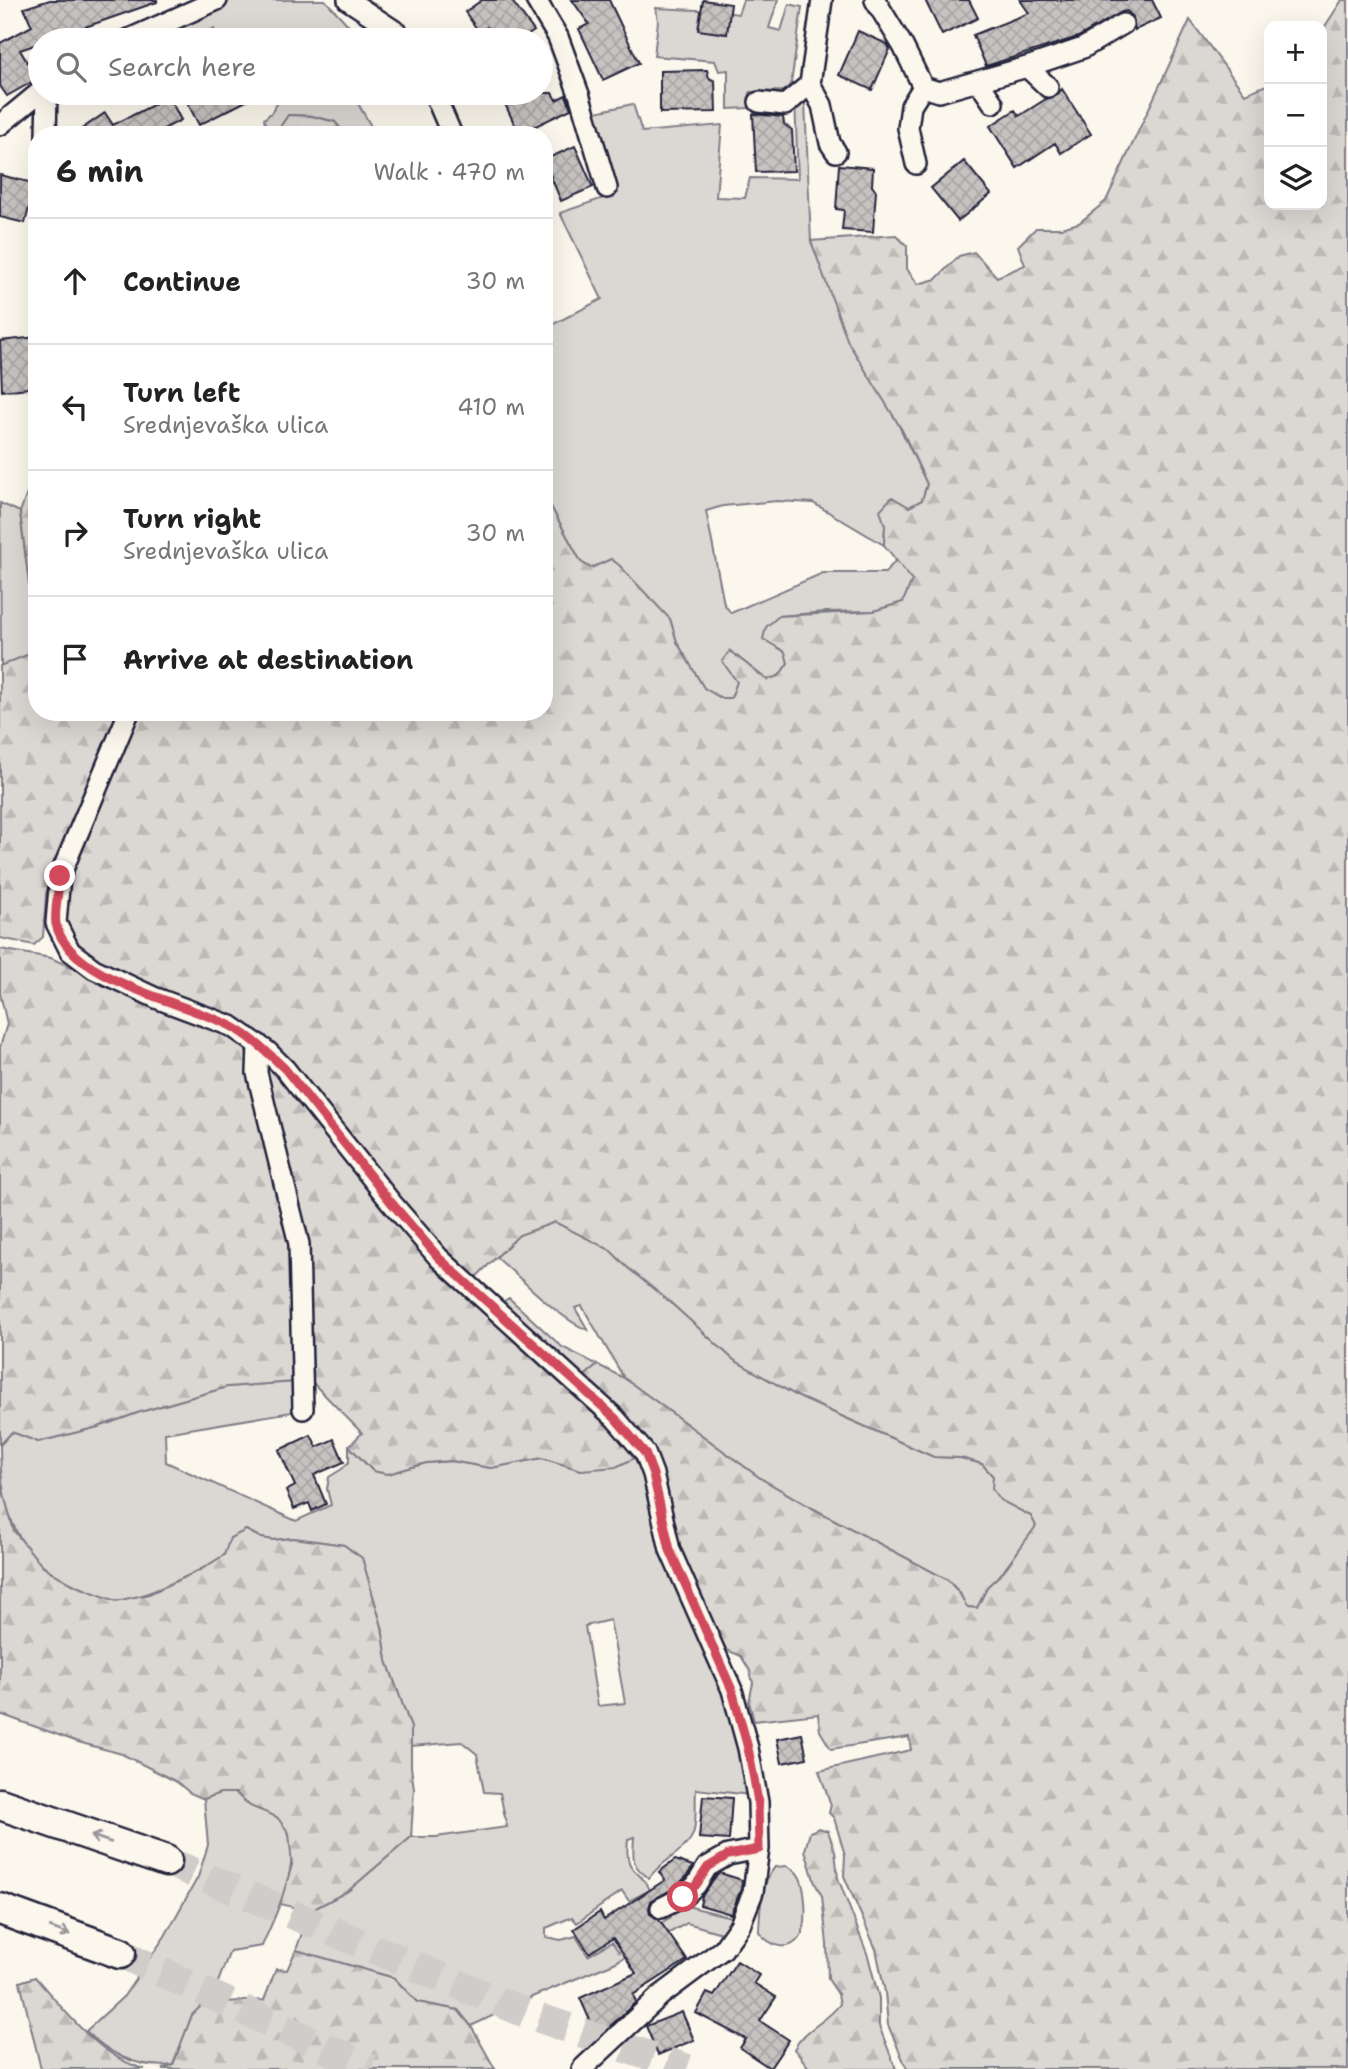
<!DOCTYPE html>
<html lang="en">
<head>
<meta charset="utf-8">
<style>
	:root { --surface:#fff; --page:#f6f6f6; --text:#222; --muted:#767676; --line:#e0e0e0 }
	body { margin:0; font-family:"Shantell Sans",sans-serif; background:var(--page); color:var(--text) }
	.controls { position:absolute; right:21px; top:21px; display:grid; overflow:hidden; border-radius:14px; box-shadow:0 7px 28px #0002 }
	.controls button { width:63px; height:63px; display:grid; place-items:center; padding:0; border:0; border-bottom:2px solid var(--line); background:var(--surface); color:var(--text); font:35px sans-serif }
	.stop { position:absolute; width:21px; height:21px; margin:-16px; border:5px solid #d1495b; border-radius:50%; background:#fff }
	.stop.end { background:#d1495b; border-color:#fff; box-shadow:0 2px 7px #0008 }
	.list { margin:0; padding:0; list-style:none }
	h2 { display:flex; justify-content:space-between; align-items:center; height:91px; margin:0; padding:0 28px; font-size:30px }
	h2 small { font-size:23px; font-weight:400; color:var(--muted) }
	.list li { display:grid; grid-template-columns:46px 1fr auto; gap:21px; align-items:center; box-sizing:border-box; height:126px; padding:0 28px; border-top:2px solid var(--line) }
	.list b { display:block; font-size:26px; white-space:nowrap }
	.list p { margin:0; font-size:23px; white-space:nowrap; color:var(--muted) }
	.list em { font-size:23px; font-style:normal; color:var(--muted) }
	.icon { flex:none; width:38px; height:38px; fill:none; stroke:currentColor; stroke-width:2; stroke-linecap:round; stroke-linejoin:round }
	.map { position:relative; flex:none; width:1348px; height:2069px; overflow:hidden }
	.search { position:absolute; background:var(--surface); box-shadow:0 7px 28px #0002; left:28px; top:28px; width:525px; height:77px; display:flex; align-items:center; gap:18px; box-sizing:border-box; padding:0 24px; border-radius:38px; color:var(--muted); font-size:26px }
	.panel { position:absolute; background:var(--surface); box-shadow:0 7px 28px #0002; left:28px; top:126px; width:525px; height:595px; border-radius:28px }
	.map>svg:first-child { display:block }
	.grass { fill:#dbd8d3; stroke:#7e7d87; stroke-width:2; fill-rule:evenodd }
	.forest { fill:url(#forest-firs); stroke:#7e7d87; stroke-width:2 }
	.building { fill:url(#building-cross-hatch); stroke:#22223b; stroke-width:2 }
	.lines { fill:none; stroke-linecap:round; stroke-linejoin:round }
	.highway-tunnel { stroke:#d0ccc9; stroke-width:30; stroke-dasharray:30 15; stroke-linecap:butt }
	.minor-casing { stroke:#22223b; stroke-width:24 }
	.highway-casing { stroke:#22223b; stroke-width:35 }
	.minor { stroke:#fbf7ec; stroke-width:19 }
	.highway { stroke:#fbf7ec; stroke-width:30 }
	.oneway { stroke:#99979c }
	.route { stroke:#d1495b; stroke-width:9 }
</style>
</head>
<body>
<div class="map">
<svg width="1348" height="2069" viewBox="0 0 1348 2069">
	<defs>
		<pattern id="forest-firs" width="22" height="20" patternUnits="userSpaceOnUse" patternTransform="scale(1.75)"><rect width="22" height="20" fill="#dbd8d3"/><path d="M5 1l3.5 6h-7zM16 11l3.5 6h-7z" fill="#bcb9b6"/></pattern>
		<pattern id="building-cross-hatch" width="8" height="8" patternUnits="userSpaceOnUse" patternTransform="scale(1.75)"><rect width="8" height="8" fill="#c6c2c0"/><path d="M0 0l8 8M0 8l8-8" fill="none" stroke="#aaa6a6"/></pattern>
	</defs>
	<rect width="100%" height="100%" fill="#fbf7ec"/>
	<filter id="ink" filterUnits="userSpaceOnUse"><feTurbulence type="fractalNoise" baseFrequency=".0143" numOctaves="2"/><feDisplacementMap in="SourceGraphic" scale="14" xChannelSelector="R" yChannelSelector="G"/><feConvolveMatrix kernelMatrix="1 2 1 2 8 2 1 2 1" color-interpolation-filters="sRGB"/></filter>
	<g filter="url(#ink)">
		<!-- grass -->
		<path class="grass" d="M231,0H325L352,29L336,40H221L214,29L178,40H144L207,8Z
			M743,0H778L769,28L781,31L789,4L802,7L791,84L785,91L750,92L749,108L728,109V70L719,71L715,61L654,56L658,21L656,8L718,11L738,14Z
			M273,93H352L376,135H346L335,122L312,116L289,115L280,127L267,130L264,119L271,113L277,104Z
			M795,98L805,102L811,242L927,484L922,500L909,508L892,498L885,526L884,545L813,503L777,501L723,506L706,511L724,604L731,613L823,573H885L896,560L913,580L903,602L874,611L826,612L779,616L788,663L779,676L767,680L730,651L737,682L731,698H721L704,689L677,642L670,619L581,562L544,494V322L548,327L602,299L560,213L618,193L591,113L633,104L642,132L722,125L716,197L745,198L750,178L798,179Z
			M0,503L20,512L30,591L37,629V642L27,655L1,667Z
			M555,1222L610,1249L627,1267L671,1303L734,1360L801,1398L934,1457L961,1458L982,1464L993,1476L1000,1499L1031,1516L1037,1526L1003,1572L988,1586L977,1608L966,1607L960,1593L948,1580L812,1508L760,1478L624,1378L582,1306L575,1308L588,1330C560,1320 520,1277 496,1257L519,1235Z
			M509,1298L562,1347L598,1365L582,1378L501,1303Z
			M295,1382L292,1412L165,1433L166,1462L296,1521L331,1505L327,1489L329,1477L342,1469L349,1462V1446L373,1471L388,1474L426,1463L451,1461L491,1468L542,1458L581,1470L639,1456L717,1666L752,1795L696,1789C695,1800 697,1824 693,1834C686,1852 661,1860 649,1878C630,1865 633,1858 634,1837L628,1839C624,1876 639,1866 650,1890L629,1901L622,1891L577,1923L572,1917L546,1928V1937L561,1940L576,1936L588,1956L612,1942L619,1952L661,1926V1923L671,1917V1906L683,1905L731,1917L730,1921L733,1924L725,1934L687,1923L614,1963L534,1996L471,2026L458,2010L417,2002L394,1978L296,1950L310,1911L348,1891L411,1837H436L507,1827L500,1793L484,1792L477,1754L462,1742L411,1746V1728L387,1661L382,1627L362,1558L344,1545L294,1538L273,1540L261,1538L246,1530C239,1538 233,1547 225,1554C209,1568 138,1601 117,1601C107,1601 92,1592 82,1588C17,1562 0,1512 0,1445L12,1432L38,1442L98,1427L140,1412L227,1387ZM610,1620L625,1703L598,1706L585,1626Z
			M220,1793H236C241,1798 246,1804 253,1807C260,1811 271,1812 278,1818C311,1848 276,1913 262,1946L230,1951L210,2003L204,2004L192,2015L173,2065C138,2069 110,2055 86,2031L124,1996L165,1936L198,1877L208,1845L204,1799Z
			M787,1866C790,1868 794,1869 796,1872C806,1882 809,1925 800,1937C788,1954 769,1945 759,1932C760,1910 760,1884 775,1867Z"/>
		<!-- forest -->
		<path class="forest" d="M1342,0H1348V2069H907L888,2025L885,1992L876,1949L844,1876L845,1855L834,1818L829,1813L831,1805L819,1771L911,1750L909,1737L831,1749L820,1731L818,1714L754,1721L749,1702L753,1683L750,1671L741,1656L722,1648L689,1582L659,1472L582,1378L598,1365L624,1378L760,1478L812,1508L948,1580L960,1594L967,1607L977,1608L988,1586L1003,1572L1036,1526L1031,1516L1000,1500L992,1489L993,1476L982,1464L961,1458L934,1457L801,1398L734,1360L671,1303L627,1267L610,1250L555,1222L519,1235L473,1280L226,1019L109,965L86,953L71,934L64,910L62,883L134,712H544V494L581,562L591,568L611,559L619,565L670,619L677,642L704,688L721,698H731L737,682L722,661L730,651L767,680L779,676L788,663L785,652L763,639L766,627L779,616L874,611L903,602L912,580L884,545L885,526L880,510L892,497L909,507L922,500L927,484L902,430L848,342L811,241L896,235L907,246V269L918,284L936,279L959,256L974,252L997,277L1025,265L1018,246L1036,228H1061L1079,223L1106,201L1190,20L1245,94L1269,84V205H1322V31Z
			M288,115L312,116L335,122L346,135H268L267,130L280,127Z
			M33,435H37V629L30,591L20,512L29,488Z
			M37,642V712H120L63,847L46,894L43,937L34,945L0,938V666L27,655Z
			M0,949L51,958L124,992L240,1038L248,1056L287,1218L294,1274L295,1382L227,1387L140,1412L98,1427L38,1442L12,1432L0,1445V1047L7,1024L0,993Z
			M267,1061L566,1380L639,1456L616,1467L581,1470L542,1458L491,1468L451,1461L426,1463L388,1474L373,1471L349,1446L362,1433L306,1376L305,1274L261,1071Z
			M0,1474L2,1488L14,1531L43,1567L76,1586L116,1601L149,1594L200,1570L224,1555L230,1538L246,1530L261,1538L273,1540L294,1538L344,1545L362,1558L382,1627L387,1661L411,1728V1767L414,1789L411,1837L348,1891L310,1911L280,1904L292,1865L289,1833L277,1817L250,1806L236,1793H220L204,1799L190,1793L177,1782L122,1754L78,1742L0,1714Z
			M819,1828L828,1831L835,1851L838,1878L868,1956L879,1998V2026L896,2069H810L794,2049C804,2029 826,2023 840,2004L838,1994L828,1979L827,1944L822,1896L815,1883L805,1850L810,1832Z
			M296,1950L394,1978L417,2002L458,2010L471,2026L495,2069H162L173,2065L192,2015L204,2003L264,2000L276,1969L287,1970Z
			M35,1977C65,2011 100,2058 145,2069H41L20,1982Z"/>
		<!-- building -->
		<path class="building" d="M50,0H157V2L48,40H40V43L20,50L37,79L7,96L0,86V43L32,26L24,8Z
			M482,0H511L534,31L521,40H497L487,27L479,32L465,12Z
			M572,0H609L639,63L603,80L579,29L589,24Z
			M703,0L731,4L727,34L698,30Z
			M925,0H969L978,18L942,35Z
			M1020,0H1152L1161,18L1135,30L1133,17L1127,11L1122,12L1078,37L986,66L973,35L1029,13Z
			M858,31L887,44L890,49L872,90L839,75Z
			M707,70L709,78L715,81L716,112L660,113V71Z
			M1062,89L1091,134L1061,153L1055,143L1017,168L990,126L1015,110L1019,116L1046,99L1056,96Z
			M209,93H262L199,125L188,104Z
			M500,93H552L556,100L566,95L571,109L519,134Z
			M169,97L181,120L152,135H73L105,113L113,125Z
			M753,114L783,117L784,124L792,130L794,171L756,172Z
			M575,146L593,187L561,201L544,160Z
			M964,161L991,194L958,221L931,188Z
			M839,165L873,168L872,186L876,191L873,232L842,230L844,210L836,209Z
			M0,175L37,184V210L29,208L25,223L0,217Z
			M37,337V387L2,391L0,341Z
			M311,1435L317,1447L334,1439L344,1462L314,1475L326,1504L312,1511L309,1503L294,1509L286,1491L295,1486L279,1450Z
			M802,1734L807,1758L782,1763L777,1739Z
			M703,1796L732,1798L729,1840L699,1838Z
			M675,1860L693,1866L686,1877L676,1887L651,1901L649,1908L650,1914L659,1920L687,1960L633,1995L636,2002L606,2030L596,2034L580,1998L636,1973L613,1938L589,1953L574,1929L600,1912L604,1920L665,1880L659,1872Z
			M720,1873L742,1880L741,1889L731,1914L700,1905L702,1896L716,1876Z
			M737,1961L759,1975L754,1983L776,1997L760,2021L789,2040L770,2068L740,2048L746,2039L696,2013L707,1993L714,1996Z
			M682,2012L694,2040L658,2055L646,2026Z"/>
		<g class="lines">
			<!-- highway-tunnel -->
			<path class="highway-tunnel" d="M166,1861L528,2014L687,2069
				M120,1953L371,2069"/>
			<!-- minor casing -->
			<g class="minor-casing">
				<path id="minor" d="M348,0L398,33L402,40
					M536,0L558,37L580,97L607,188
					M875,0L903,46L923,87L939,92L1027,67L1083,48L1123,24
					M127,40L217,0
					M1027,67L1048,87
					M978,81L993,103
					M810,84L822,105L830,143L836,152
					M434,93L452,135
					M759,102L785,105L810,84L822,0
					M0,125L40,92
					M46,135L47,93
					M916,164L908,128L911,106L923,87
					M129,712L60,876L56,923L70,951L94,969L156,998L231,1026L267,1051L285,1069L390,1201L439,1258L615,1418L645,1453L653,1474L670,1550L732,1690L748,1748L758,1802L759,1849L753,1892L740,1925L723,1949L660,1996L582,2069
					M258,1044L257,1073L299,1244L303,1409
					M661,1908L683,1897L696,1885L707,1867L728,1855L759,1849"/>
			</g>
			<!-- highway casing -->
			<g class="highway-casing">
				<path id="highway" d="M0,1804L166,1861
					M0,1909L120,1953"/>
			</g>
			<!-- minor -->
			<use href="#minor" class="minor"/>
			<!-- highway -->
			<use href="#highway" class="highway"/>
		</g>
		<!-- one-way arrows -->
		<defs><path id="oneway-shaft" d="M-6 0H5M1.5-3L5.5 0L1.5 3" fill="none" stroke-width="1.6" stroke-linecap="round" stroke-linejoin="round" transform="scale(1.75)"/></defs>
		<g class="oneway">
			<use href="#oneway-shaft" transform="translate(101 1839) rotate(-161)"/>
			<use href="#oneway-shaft" transform="translate(60 1931) rotate(20)"/>
		</g>
	</g>
	<g class="lines" filter="url(#ink)">
		<!-- route -->
		<path class="route" d="M60,876C59,888 54,912 56,924C69,981 185,1002 231,1026C251,1036 269,1053 285,1069L390,1201L439,1258L615,1418L645,1453L653,1474L670,1550L732,1690L748,1748L754,1779L758,1802L759,1849L728,1855L708,1867L696,1885L683,1897"/>
	</g>
</svg>
<div class="controls">
<button>+</button>
<button>−</button>
<button><svg class="icon" aria-label="layers" viewBox="0 0 24 24"><path d="M12 4l9 5-9 5-9-5zM3 14l9 5 9-5"/></svg></button>
</div>
<div class="stop" style="left:683px;top:1897px"></div>
<div class="stop end" style="left:60px;top:876px"></div>
<div class="search"><svg class="icon" aria-label="search" viewBox="0 0 24 24"><circle cx="10" cy="10" r="6"/><path d="M15 15l6 6"/></svg>Search here</div>
<section class="panel">
<h2>6 min<small>Walk · 470 m</small></h2>
<ul class="list">
<li><svg class="icon" aria-label="ahead" viewBox="0 0 24 24"><path d="M12 20V5M6 11l6-6 6 6"/></svg><div><b>Continue</b></div><em>30 m</em></li>
<li><svg class="icon" aria-label="left" viewBox="0 0 24 24"><path d="M17 20v-9H6M10 6l-5 5 5 5"/></svg><div><b>Turn left</b><p>Srednjevaška ulica</p></div><em>410 m</em></li>
<li><svg class="icon" aria-label="right" viewBox="0 0 24 24"><path d="M7 20v-9h11M14 6l5 5-5 5"/></svg><div><b>Turn right</b><p>Srednjevaška ulica</p></div><em>30 m</em></li>
<li><svg class="icon" aria-label="arrive" viewBox="0 0 24 24"><path d="M6 21V4h12l-3 4 3 4H6"/></svg><div><b>Arrive at destination</b></div></li>
</ul>
</section>
</div>
</body>
</html>
